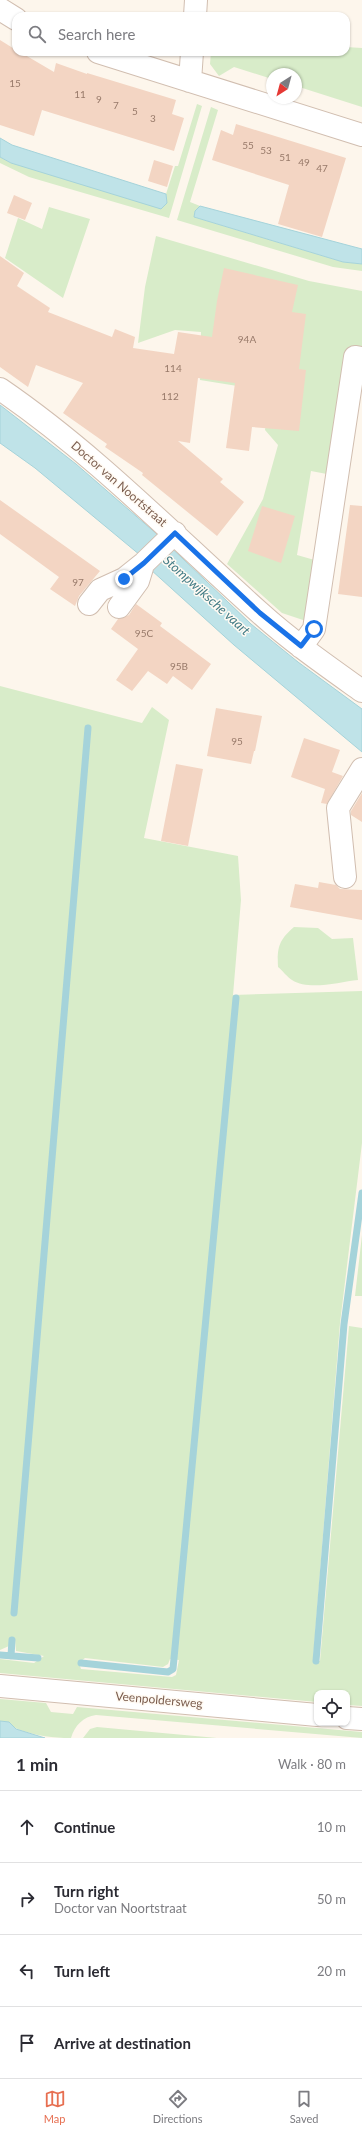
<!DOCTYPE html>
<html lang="en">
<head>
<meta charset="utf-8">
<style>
	:root { --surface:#fff; --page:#f2f2f3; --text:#2b2b33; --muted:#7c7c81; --line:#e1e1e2; --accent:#e76f51 }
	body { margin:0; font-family:Lato,sans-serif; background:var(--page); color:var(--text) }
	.controls { position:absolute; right:12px; bottom:12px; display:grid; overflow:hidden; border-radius:8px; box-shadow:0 1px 3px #0004 }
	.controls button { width:36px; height:36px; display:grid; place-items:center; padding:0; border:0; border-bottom:1px solid var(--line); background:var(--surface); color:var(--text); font:20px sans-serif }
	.compass { position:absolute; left:266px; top:68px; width:36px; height:36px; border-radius:50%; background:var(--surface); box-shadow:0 1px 3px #0004; rotate:216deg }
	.stop { position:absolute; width:12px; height:12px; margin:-9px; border:3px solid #1a73e8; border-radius:50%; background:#fff }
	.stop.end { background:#1a73e8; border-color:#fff; box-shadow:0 1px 4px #0008 }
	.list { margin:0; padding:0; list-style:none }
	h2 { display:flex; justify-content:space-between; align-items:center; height:52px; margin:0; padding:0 16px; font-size:17px }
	h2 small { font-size:13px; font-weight:400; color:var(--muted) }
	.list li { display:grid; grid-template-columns:26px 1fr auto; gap:12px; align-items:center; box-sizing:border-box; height:72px; padding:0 16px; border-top:1px solid var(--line) }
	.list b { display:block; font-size:15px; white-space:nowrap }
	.list p { margin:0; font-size:13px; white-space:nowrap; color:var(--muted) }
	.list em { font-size:13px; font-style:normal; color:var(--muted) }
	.icon { flex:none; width:22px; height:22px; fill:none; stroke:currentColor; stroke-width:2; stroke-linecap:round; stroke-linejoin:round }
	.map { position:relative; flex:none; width:362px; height:1738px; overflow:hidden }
	.search { position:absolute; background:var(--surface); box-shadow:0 1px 3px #0004; left:12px; right:12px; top:12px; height:44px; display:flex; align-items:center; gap:10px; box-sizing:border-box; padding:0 14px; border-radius:12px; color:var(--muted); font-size:15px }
	.sheet { height:340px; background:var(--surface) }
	nav { display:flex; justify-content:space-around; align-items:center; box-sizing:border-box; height:56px; border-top:1px solid var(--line); background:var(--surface); font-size:11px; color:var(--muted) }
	nav a { display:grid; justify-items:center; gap:2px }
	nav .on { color:var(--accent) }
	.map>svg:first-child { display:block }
	.green { fill:#d8ecc9; fill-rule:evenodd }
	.water { fill:#bfe3e8; stroke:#a5d3da }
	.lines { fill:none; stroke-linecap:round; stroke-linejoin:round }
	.stream { stroke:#a5d3da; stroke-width:7 }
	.building { fill:#f3d5c3 }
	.minor-casing { stroke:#d1beb0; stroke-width:24 }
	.minor { stroke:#fff; stroke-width:22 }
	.route { stroke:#1a73e8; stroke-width:5 }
	.labels { text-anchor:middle; stroke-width:3; stroke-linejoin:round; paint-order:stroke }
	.number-label { font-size:10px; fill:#987a6a }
	.street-label { font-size:12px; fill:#7a5c4d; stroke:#fffaf3 }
	.water-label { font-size:13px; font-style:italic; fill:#437c86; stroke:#fffaf3 }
</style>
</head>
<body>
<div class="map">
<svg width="362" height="1738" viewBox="0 0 362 1738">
	<rect width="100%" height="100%" fill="#fdf6ec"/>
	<!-- green -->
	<path class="green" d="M346,47L362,48V107L296,86V74H272V79L234,67L219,76L210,64L211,52H346Z
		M197,104L202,106L169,218L29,177L0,163V157L11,163L167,203L166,194L175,166H178Z
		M211,107L218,110L190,202L200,206L195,211L194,217L343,262L362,264V271L333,267L177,220Z
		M49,207L90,219L63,298L5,258L18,218L42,229Z
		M156,236L309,281L362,291V352L332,475L311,471L297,555L318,561L309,622L282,613L227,564L263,499L278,445L265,430L269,391L200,380L201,332L175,330L138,343L145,287Z
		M0,686L142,723L152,707L169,720L144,838L238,856L241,900L233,995L362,991V1143L340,1323L313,1660L320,1661L349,1326L362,1328V1706L347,1705V1693H317V1702L0,1673V1659L34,1663L44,1656L16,1651L15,1639L9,1638V1646L0,1650ZM85,1658L163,1667L168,1664L170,1659L179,1660L176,1675L172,1677L81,1669L79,1663Z
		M294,927L318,928L332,939L353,938L358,980C339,982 309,991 292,980C287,977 283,971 278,967C277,947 279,940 294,927Z
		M362,1235V1296H355Z
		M0,1699L46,1703L51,1712L73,1714L77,1707L362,1732V1738L96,1715C83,1717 75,1725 71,1738C52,1738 38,1736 20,1730C12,1727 10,1722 0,1721Z
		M97,1727L217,1738H83L90,1729Z"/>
	<!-- water -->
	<path class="water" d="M0,138L12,145L166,194L167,203L161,209L11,163L0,157Z
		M200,206L362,249V264L343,262L194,217L195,211Z
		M0,405L76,464L159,536L251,624L298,662L362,709V752L234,645L150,569L152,565L35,468L0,443Z
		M0,1721L9,1722L16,1729L45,1738H0Z"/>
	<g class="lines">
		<!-- stream -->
		<path class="stream" d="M14,1613L88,728
			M0,1655L38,1658
			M11,1656L12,1640
			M316,1661L344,1324L362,1193
			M81,1663L168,1672L173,1669L236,998"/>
	</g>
	<!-- building -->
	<path class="building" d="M0,40L16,50V52H20L54,72L56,63L87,74V73L176,100L172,114L184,118L174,151L42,110L34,136L0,125Z
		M236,124L346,158L322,237L278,224L289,185L212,160L221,130L233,135Z
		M154,160L173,166L167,187L148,181Z
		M14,195L32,203L25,220L7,213Z
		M0,256L24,273L17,286L50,308L48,312L112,337L115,329L135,337L133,348L174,354L178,332L212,337L217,301L224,268L298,285L292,312L306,314L299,369L306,370L299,431L252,427L249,451L226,448L235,383L198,378L190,443L178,441L223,479L220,482L244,502L217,536L142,475L143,473L105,447L107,444L63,413L83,383L36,365L28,387L0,367Z
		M0,500L100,571L79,596L75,606L50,589L59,577L0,534Z
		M350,505L362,506V597L338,594Z
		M262,506L295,516L281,563L248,551Z
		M136,604L162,623L160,626L211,664L192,690L173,676L167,684L148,671L132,691L116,680L138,649L111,629L118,619L129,615Z
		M216,708L262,716L255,751H254L251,764L207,756Z
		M304,738L340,750L332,772L343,776L327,804L321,803L325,789L291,777Z
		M176,764L203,769L188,846L161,841Z
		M362,793V822L351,815V811Z
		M319,882L336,885L340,889L362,890V920L290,907L295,884L318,888Z"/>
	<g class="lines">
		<!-- minor casing -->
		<g class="minor-casing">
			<path id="minor" d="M0,9L16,19
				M195,16L196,0
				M98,52L362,135
				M190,81L192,52
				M0,389C95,454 174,536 259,612C291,641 327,666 362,691
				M89,604L100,590L124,579L144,563L175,533
				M119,607L138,581L142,568
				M301,647L314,629L355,357L362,358
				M345,877L338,808L362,769
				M0,1686L317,1715
				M347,1718L362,1719"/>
		</g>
		<!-- minor -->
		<use href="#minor" class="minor"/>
	</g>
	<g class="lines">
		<!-- route -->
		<path class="route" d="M124,579L144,563L175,533L260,613L301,646L314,629"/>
	</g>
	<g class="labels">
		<!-- number labels -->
		<g class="number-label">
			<text x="15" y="87">15</text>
			<text x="80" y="98">11</text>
			<text x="99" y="103">9</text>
			<text x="116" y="109">7</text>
			<text x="135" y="115">5</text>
			<text x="153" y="122">3</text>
			<text x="248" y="149">55</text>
			<text x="266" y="154">53</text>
			<text x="285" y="161">51</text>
			<text x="304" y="166">49</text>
			<text x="322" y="172">47</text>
			<text x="247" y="343">94A</text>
			<text x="173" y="372">114</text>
			<text x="170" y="400">112</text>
			<text x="78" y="586">97</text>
			<text x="144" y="637">95C</text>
			<text x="179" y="670">95B</text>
			<text x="237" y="745">95</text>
		</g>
		<!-- street labels -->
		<g class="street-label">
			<text transform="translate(119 484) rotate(41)" y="4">Doctor van Noortstraat</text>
			<text transform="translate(159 1700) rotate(5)" y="4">Veenpoldersweg</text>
		</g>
		<!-- water labels -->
		<g class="water-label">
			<text transform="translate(207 595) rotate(42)" y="5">Stompwijksche vaart</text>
		</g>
	</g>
</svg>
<div class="controls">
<button><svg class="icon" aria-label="locate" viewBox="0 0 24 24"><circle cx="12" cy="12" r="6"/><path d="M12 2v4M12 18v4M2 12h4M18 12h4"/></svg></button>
</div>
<svg class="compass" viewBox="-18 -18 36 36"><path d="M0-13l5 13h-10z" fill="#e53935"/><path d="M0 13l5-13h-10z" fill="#7c7c81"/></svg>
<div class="stop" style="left:314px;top:629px"></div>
<div class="stop end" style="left:124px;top:579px"></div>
<div class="search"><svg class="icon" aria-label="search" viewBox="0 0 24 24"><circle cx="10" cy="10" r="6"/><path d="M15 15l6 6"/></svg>Search here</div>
</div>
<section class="sheet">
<h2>1 min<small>Walk · 80 m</small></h2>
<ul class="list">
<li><svg class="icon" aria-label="ahead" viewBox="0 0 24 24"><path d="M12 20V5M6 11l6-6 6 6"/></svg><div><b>Continue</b></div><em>10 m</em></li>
<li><svg class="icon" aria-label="right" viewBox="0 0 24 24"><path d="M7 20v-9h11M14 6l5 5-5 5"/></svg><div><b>Turn right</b><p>Doctor van Noortstraat</p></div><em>50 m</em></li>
<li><svg class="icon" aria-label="left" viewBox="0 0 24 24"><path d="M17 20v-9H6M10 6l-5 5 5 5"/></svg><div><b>Turn left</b></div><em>20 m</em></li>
<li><svg class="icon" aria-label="arrive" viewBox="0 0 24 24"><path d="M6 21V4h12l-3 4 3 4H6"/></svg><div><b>Arrive at destination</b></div></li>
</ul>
</section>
<nav>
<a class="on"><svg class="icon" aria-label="map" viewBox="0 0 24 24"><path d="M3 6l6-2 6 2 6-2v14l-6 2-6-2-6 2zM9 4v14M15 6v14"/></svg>Map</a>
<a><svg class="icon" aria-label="directions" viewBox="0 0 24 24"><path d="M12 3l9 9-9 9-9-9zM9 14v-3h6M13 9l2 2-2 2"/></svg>Directions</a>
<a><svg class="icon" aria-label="saved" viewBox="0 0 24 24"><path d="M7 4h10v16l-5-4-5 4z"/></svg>Saved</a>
</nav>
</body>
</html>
